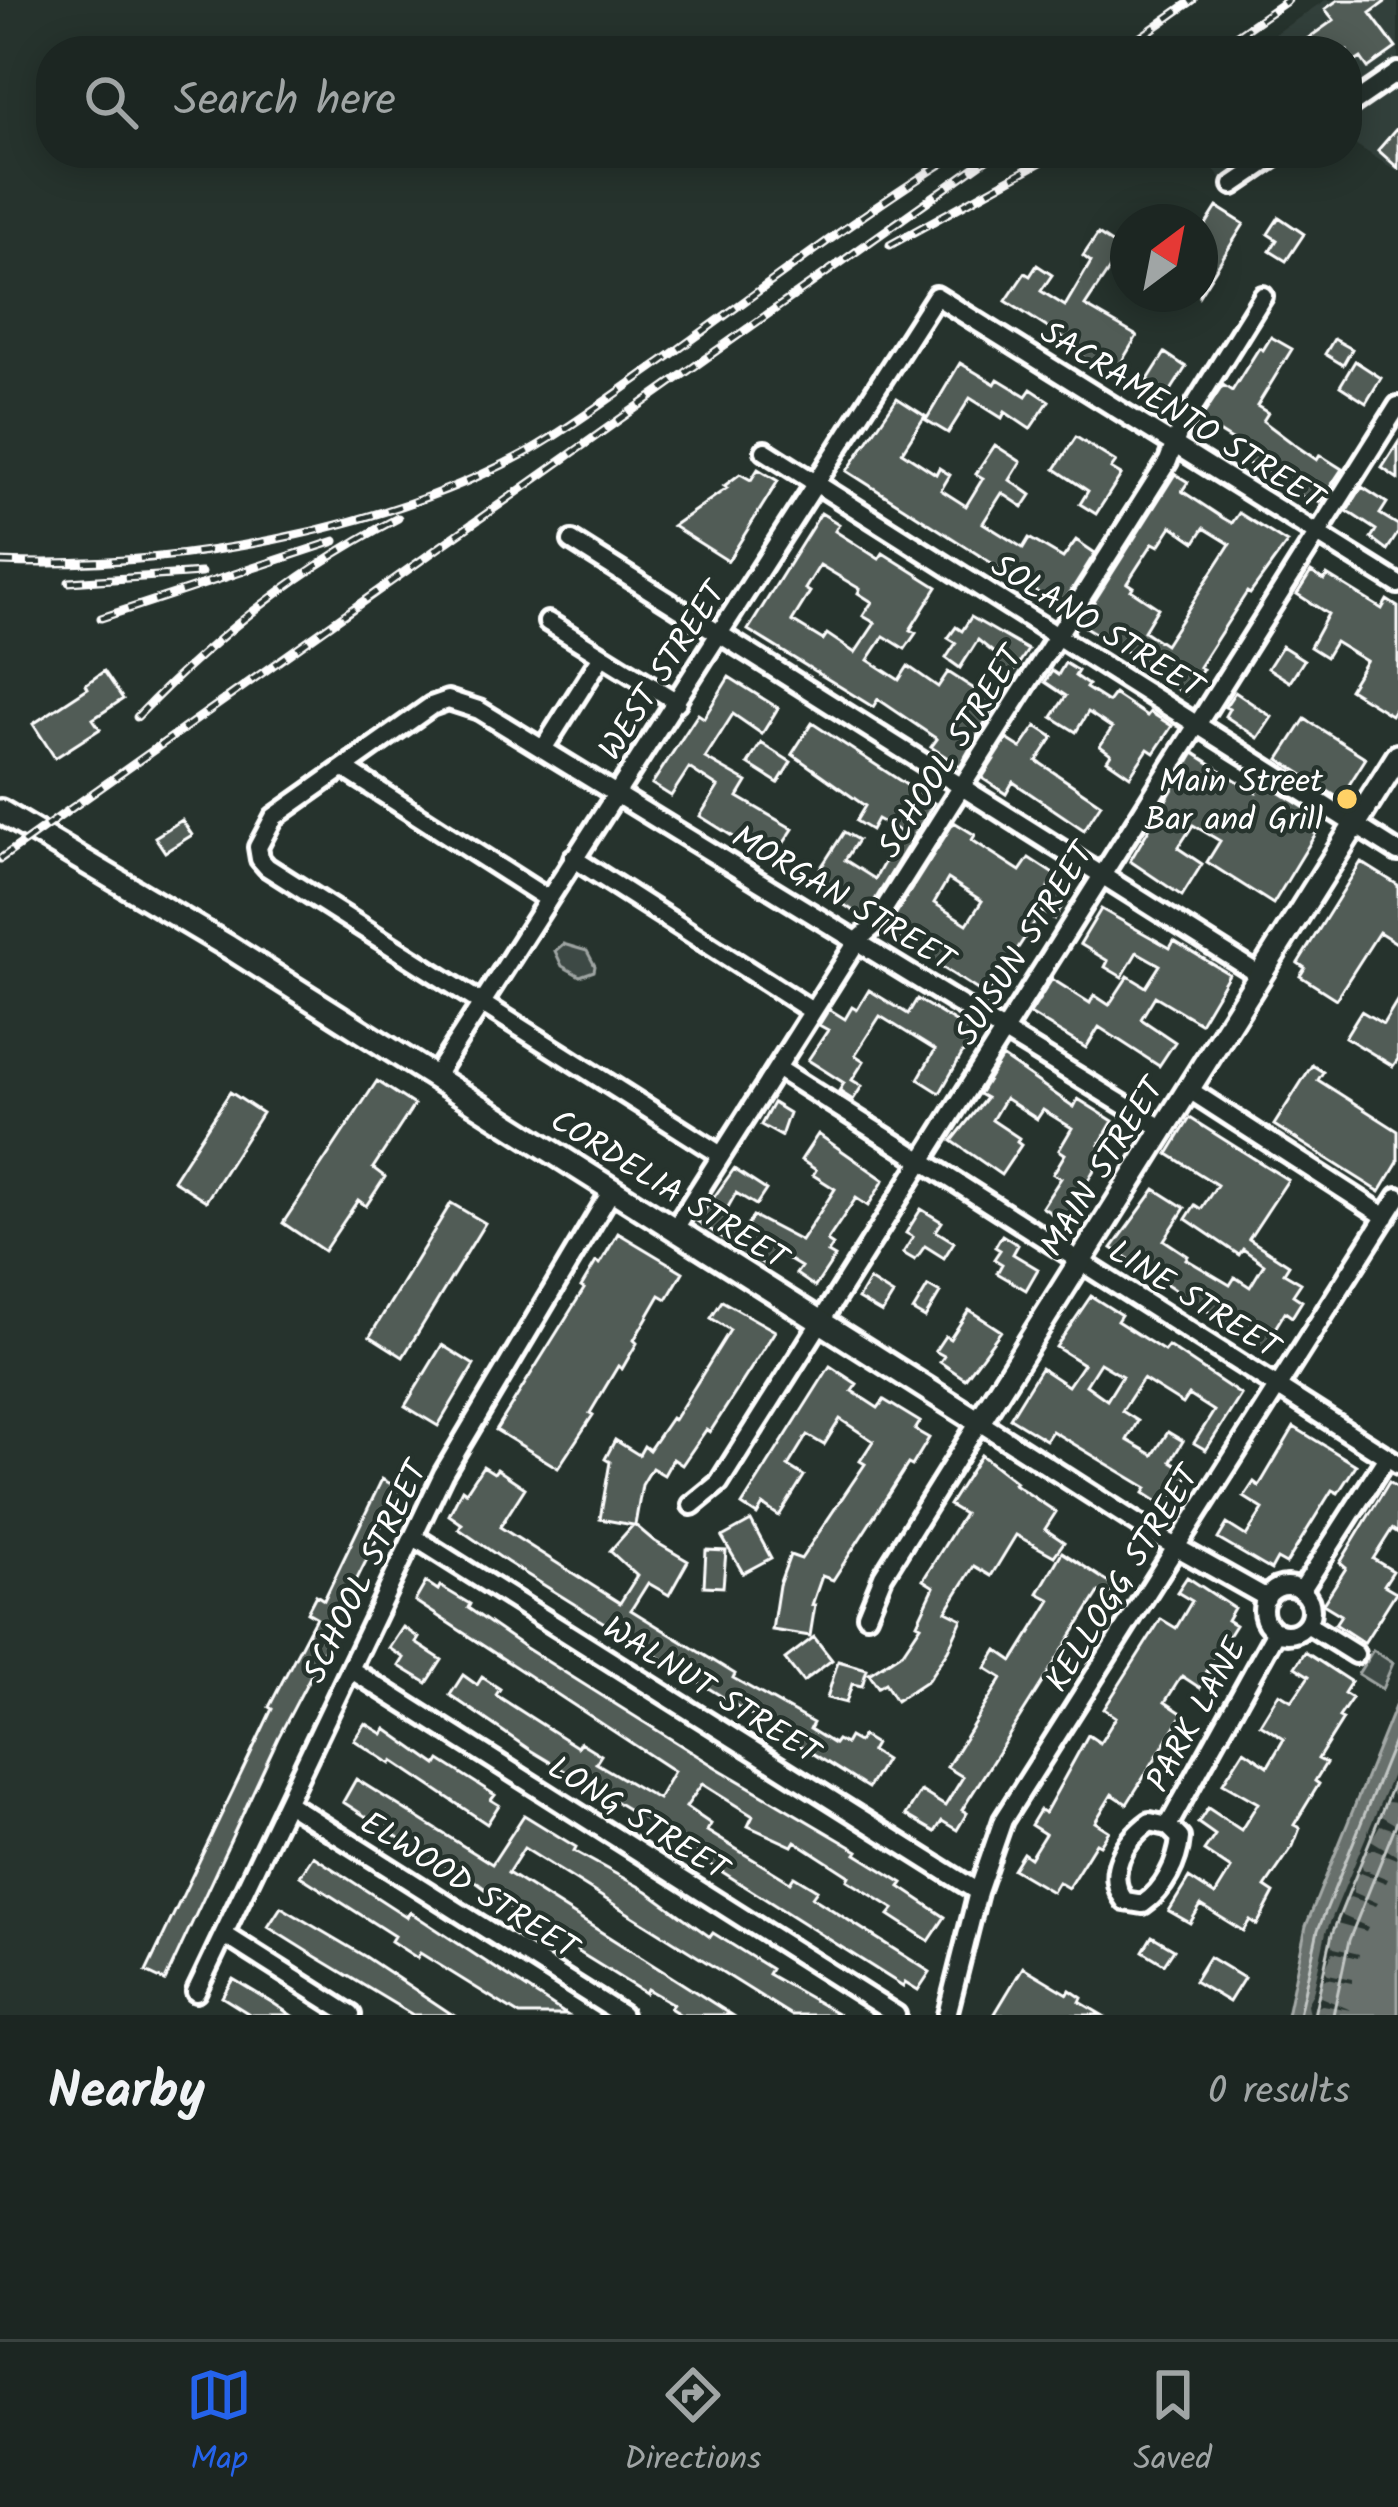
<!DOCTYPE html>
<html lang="en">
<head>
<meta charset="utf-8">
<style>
	:root { --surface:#1c2622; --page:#252e2a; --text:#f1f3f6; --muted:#a0a5a5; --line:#3a4340; --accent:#2563eb }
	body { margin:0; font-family:Kalam,sans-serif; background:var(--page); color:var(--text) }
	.compass { position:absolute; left:1110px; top:204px; width:108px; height:108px; border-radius:50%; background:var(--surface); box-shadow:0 6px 30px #0003; rotate:32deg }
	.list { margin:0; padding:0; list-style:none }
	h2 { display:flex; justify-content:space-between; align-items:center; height:156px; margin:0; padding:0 48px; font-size:51px }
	h2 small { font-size:39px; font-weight:400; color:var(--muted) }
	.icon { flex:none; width:66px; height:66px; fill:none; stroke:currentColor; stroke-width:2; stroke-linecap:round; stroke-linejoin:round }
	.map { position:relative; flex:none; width:1398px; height:2015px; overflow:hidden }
	.search { position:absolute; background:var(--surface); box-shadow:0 6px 30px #0003; left:36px; right:36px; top:36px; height:132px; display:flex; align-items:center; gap:30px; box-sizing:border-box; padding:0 42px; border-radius:48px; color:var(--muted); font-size:45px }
	.sheet { height:324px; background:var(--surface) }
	nav { display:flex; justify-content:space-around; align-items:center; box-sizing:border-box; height:168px; border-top:3px solid var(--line); background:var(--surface); font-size:33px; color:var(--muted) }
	nav a { display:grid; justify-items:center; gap:6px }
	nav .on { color:var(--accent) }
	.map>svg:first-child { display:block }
	.built { fill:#333f3a }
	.green { fill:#3e4944; stroke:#9ea4a2; stroke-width:3 }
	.water { fill:#67706c; stroke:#a4a9a7; stroke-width:3 }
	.pier { fill:#26332d }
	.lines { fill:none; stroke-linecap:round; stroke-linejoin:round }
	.shore { stroke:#c2c6c4; stroke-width:3 }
	.building { fill:#515c57; stroke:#fff; stroke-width:3; fill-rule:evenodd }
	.minor-casing { stroke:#fff; stroke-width:26 }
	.major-casing { stroke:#fff; stroke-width:30 }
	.minor { stroke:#26332d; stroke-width:16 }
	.major { stroke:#26332d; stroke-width:21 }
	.rail-casing { stroke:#fff; stroke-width:9 }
	.rail { stroke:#26332d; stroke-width:4.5; stroke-dasharray:14; stroke-linecap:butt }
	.poi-dot { fill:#ffd166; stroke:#26332d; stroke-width:4.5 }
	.labels { text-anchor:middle; stroke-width:9; stroke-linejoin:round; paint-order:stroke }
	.street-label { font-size:33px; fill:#fff; stroke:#26332d }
	.poi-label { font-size:33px; fill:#fff; stroke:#26332d; text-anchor:end }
</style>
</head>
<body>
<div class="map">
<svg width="1398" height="2015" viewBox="0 0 1398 2015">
	<rect width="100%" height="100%" fill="#26332d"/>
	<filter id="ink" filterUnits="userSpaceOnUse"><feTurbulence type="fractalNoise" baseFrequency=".00833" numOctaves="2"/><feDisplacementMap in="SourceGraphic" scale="24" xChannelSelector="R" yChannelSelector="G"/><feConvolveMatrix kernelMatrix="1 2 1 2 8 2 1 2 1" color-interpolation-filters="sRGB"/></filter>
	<g filter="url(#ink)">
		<!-- built -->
		<path class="built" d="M1325,0H1398V172L1347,139V51H1250Z
			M1201,153H1264L1221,179Z"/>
		<!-- green -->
		<path class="green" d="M563,944L587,951L595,966L594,971L580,976L562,966L555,951Z
			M1373,1650L1393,1663L1382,1689L1358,1674Z"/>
		<!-- water -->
		<path class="water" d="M1398,1699V2015H1287L1306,1926Z"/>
		<!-- pier -->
		<path class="pier" d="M1398,1760V1777L1391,1792L1398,1803L1387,1802L1381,1816L1398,1826V1831L1380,1825L1371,1840L1397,1856L1396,1859L1372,1849L1366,1852L1361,1863L1363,1869L1388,1879L1386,1883L1361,1873L1356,1875L1353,1892L1378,1903L1376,1906L1351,1897L1346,1899L1340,1911L1343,1916L1368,1927L1366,1931L1337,1923L1330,1943L1334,1948L1359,1954L1358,1958L1333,1952L1324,1970L1328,1974L1353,1979V1983L1327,1978L1322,1981L1318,1996L1351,2010L1322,2005L1317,2007L1315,2015H1309L1307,2004L1313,1993L1326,1932Z"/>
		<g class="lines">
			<!-- shore -->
			<path class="shore" d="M1299,2015L1318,1930L1398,1731
				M1314,2015L1332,1934L1398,1771
				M1333,2015L1349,1940L1398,1819"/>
		</g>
		<!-- building -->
		<path class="building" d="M1338,0H1388L1370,13L1396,48L1368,68L1361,58L1347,67V51H1315L1307,39L1334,20L1325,9Z
			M1398,127V168L1378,150Z
			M1217,207L1244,224L1200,294V234Z
			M1279,217L1304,234L1286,261L1270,251L1277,240L1268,234Z
			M1098,234L1122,250L1085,306L1137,336L1113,376L1065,346L1068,341L1006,301L1025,273L1030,276L1037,265L1052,275L1041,291L1065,306L1091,262L1083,256Z
			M1271,337L1292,349L1257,406L1268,413L1263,421L1295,445L1317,460L1320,455L1342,469L1320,502L1310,496L1308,501L1262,467L1260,471L1248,463L1254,454L1200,420L1223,385L1232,391L1259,348L1263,350Z
			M1334,339L1352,349L1343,365L1325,354Z
			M1165,353L1186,367L1165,400L1144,386Z
			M1355,361L1381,378L1366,403L1340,386Z
			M960,363L995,384L998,379L1026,396L1031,389L1049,401L1030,429L1005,412L1002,418L970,398L948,433L926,420Z
			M897,398L925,416L902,452L936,474L939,468L950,475L941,490L966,506L983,478L976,474L995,445L1021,462L1010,480L1031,495L1023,507L1002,493L983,523L1023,548L1029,538L1063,558L1076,540L1095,553L1059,610L1040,594L847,471Z
			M1076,437L1116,462L1111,469L1121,475L1096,514L1080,504L1088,491L1055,469Z
			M1398,443V479L1382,468Z
			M758,469L778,481L728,561L673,526L727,488L724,486L740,474L751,480Z
			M1175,474L1188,482L1182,491L1223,518L1232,523L1239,513L1287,543L1250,594L1247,592L1199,667L1203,669L1186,695L1148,670L1150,666L1080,624ZM1172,526L1195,542L1204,528L1230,544L1165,645L1144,631L1158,608L1131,590L1133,587L1127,583L1153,543L1159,546Z
			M1362,487L1387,503L1380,514L1398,525V533L1387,550L1371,538L1376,530L1347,511Z
			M821,513L839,524L835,531L879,559L883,553L937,587L910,630L916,633L905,649L884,636L868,660L899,680L908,666L938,687L948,672L996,703L960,766L931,747L937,739L878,699L873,707L748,630ZM820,565L860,589L858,593L872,602L863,616L875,623L855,653L827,634L823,640L792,621L810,592L805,589Z
			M1311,572L1324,580L1327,575L1382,609L1387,600L1398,607V704L1391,715L1349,689L1366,661L1335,642L1326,657L1310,647L1328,614L1297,594Z
			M971,617L1028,650L1012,674L995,663L999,657L978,640L960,668L946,658L956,643L948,638L956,627L962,631Z
			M1282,646L1304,660L1290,682L1268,668Z
			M1065,663L1078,671L1075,676L1088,685L1086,688L1108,702L1114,694L1147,716L1150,712L1172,726L1154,753L1148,749L1130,776L1107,760L1111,754L1100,746L1112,728L1088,712L1076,732L1052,717L1066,696L1045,682L1052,671L1058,675Z
			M104,671L123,699L93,719L100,729L55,758L33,724L88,688L86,684Z
			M729,677L778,708L762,734L733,714L705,758L747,782L738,797L793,829L772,861L700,816L718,787L689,768L671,796L652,784L698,714L704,718Z
			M1235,692L1272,717L1258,738L1225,716L1229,709L1225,707Z
			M1305,719L1366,758L1340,799L1279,759Z
			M812,723L934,803L864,918L811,883L844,832L858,840L845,860L875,879L901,832L877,819L871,830L856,821L865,806L792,754Z
			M1036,726L1053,737L1037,761L1101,804L1084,830L1013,782L1006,794L982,778L1007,739L1021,748Z
			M761,743L791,762L778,783L748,764Z
			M1194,753L1256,793L1263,782L1324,820L1273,904L1207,862L1220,841L1193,825L1178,848L1202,864L1182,896L1130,861Z
			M182,820L192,835L165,852L155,837Z
			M954,822L975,835L972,840L1020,871L1029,858L1055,875L1048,887L1066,900L1054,919L1042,911L987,996L885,931ZM948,879L982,901L967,924L934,903Z
			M1361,862L1398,885V944L1379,932L1336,999L1300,976L1305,968L1298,963Z
			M1101,909L1170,948L1174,941L1229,974L1200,1023L1155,996L1141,1019L1175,1042L1159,1066L1099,1027L1086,1048L1030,1014L1052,979L1090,1003L1094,995L1109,1005L1128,976L1146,987L1160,965L1137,952L1122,977L1105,967L1108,961L1080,944Z
			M869,990L908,1014L917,999L974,1033L940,1093L918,1079L935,1050L880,1016L855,1055L864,1061L852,1080L862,1086L853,1100L839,1091L844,1083L808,1060L828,1030L819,1025L829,1009L845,1019L852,1007L857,1010Z
			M1398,999V1059L1393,1066L1345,1037L1361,1011L1383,1024Z
			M1002,1057L1074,1107L1078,1099L1113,1121L1099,1145L1106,1149L1064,1222L1042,1207L1061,1178L1053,1174L1065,1154L1059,1150L1072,1128L1043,1110L1037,1119L1005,1098L992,1120L1019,1138L1017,1142L1021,1145L1001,1175L952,1141L986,1098L979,1094Z
			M1312,1065L1323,1072L1318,1080L1398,1131V1162L1380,1192L1274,1125Z
			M377,1081L414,1105L373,1168L385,1177L366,1206L358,1200L324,1251L283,1223Z
			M230,1092L262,1113L206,1201L173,1180Z
			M773,1103L789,1113L781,1136L761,1125Z
			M1190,1118L1288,1180L1249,1239L1289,1265L1284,1273L1301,1283L1293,1295L1302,1301L1292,1317L1285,1312L1271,1335L1276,1338L1268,1351L1112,1248L1155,1189L1185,1208L1164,1240L1188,1256L1186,1259L1230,1285L1235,1277L1250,1287L1264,1264L1243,1249L1239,1255L1186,1219L1195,1205L1201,1209L1217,1185L1168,1154Z
			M818,1134L884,1180L868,1206L856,1198L827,1241L833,1245L828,1253L835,1257L815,1287L796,1274L801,1267L774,1251L765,1265L697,1221L734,1169L766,1190L756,1205L736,1193L723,1216L745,1229L753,1216L801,1241L835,1189L813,1175L816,1170L801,1160Z
			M451,1203L485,1223L403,1357L370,1336Z
			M921,1209L942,1222L936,1231L954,1242L944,1258L925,1246L915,1260L903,1253L913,1237L906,1233Z
			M618,1233L683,1272L667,1299L660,1295L634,1340L637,1343L622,1369L618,1366L590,1413L593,1415L558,1468L496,1430L584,1289L581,1287L596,1262L600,1264Z
			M1002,1235L1018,1245L1013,1254L1038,1269L1026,1290L997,1273L1002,1264L994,1259L1000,1250L995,1247Z
			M869,1280L893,1295L882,1313L858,1299Z
			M928,1286L940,1293L925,1318L913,1311Z
			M1091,1296L1121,1315L1117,1321L1164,1351L1168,1346L1241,1395L1206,1450L1194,1443L1214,1411L1189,1395L1183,1404L1143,1379L1122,1411L1138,1421L1127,1440L1153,1455L1168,1432L1183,1441L1171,1461L1190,1473L1173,1499L1167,1495L1161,1504L1144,1493L1147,1488L1052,1431L1046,1440L1010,1418L1041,1368L1068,1386L1083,1364L1056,1347ZM1100,1363L1122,1376L1107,1400L1086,1385Z
			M722,1301L775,1331L710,1432L706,1430L682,1465L673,1459L664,1475L652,1468L642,1485L635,1525L654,1541L688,1561L669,1595L648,1583L631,1610L735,1674L733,1678L813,1723L810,1729L834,1744L837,1740L845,1744L849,1737L858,1742L862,1736L875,1744L871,1751L885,1760L868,1788L507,1562L459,1529L462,1524L449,1515L462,1489L466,1492L483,1466L494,1473L497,1469L525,1488L500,1527L620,1603L637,1576L610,1551L633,1525L600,1519L610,1462L605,1459L615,1440L639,1455L644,1446L649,1450L671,1418L674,1420L730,1330L711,1318Z
			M969,1310L1001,1331L965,1379L940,1362L944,1356L935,1351L945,1336L950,1339Z
			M442,1345L474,1365L438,1426L405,1406Z
			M830,1366L857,1384L852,1391L878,1408L884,1400L920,1422L915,1430L929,1438L912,1466L908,1464L833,1580L822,1576L812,1605H815L810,1636L772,1630L779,1585L790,1555L801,1559L865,1464L860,1461L873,1441L840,1419L824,1445L807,1435L788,1466L804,1476L779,1516L763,1505L757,1515L742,1505Z
			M1294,1427L1356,1465L1338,1493L1332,1490L1286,1564L1277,1559L1271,1570L1218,1539L1227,1524L1246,1536L1263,1509L1244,1497L1254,1482L1259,1486Z
			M981,1455L1016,1482L1014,1484L1056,1512L1045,1529L1064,1542L1054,1556L1016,1535L991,1576L974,1566L946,1611L962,1619L948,1650L928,1680L896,1701L885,1683L878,1687L869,1674L903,1652L921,1625L917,1623L934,1587L923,1580L964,1514L949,1505Z
			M382,1479L402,1490L374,1538L377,1539L352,1589L355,1591L278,1738L165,1981L146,1972L272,1709L269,1707L316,1617L307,1612L316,1595L324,1600Z
			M1389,1482L1398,1488V1533L1392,1529L1373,1559L1393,1571L1384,1585L1396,1592L1364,1643L1335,1624L1341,1615L1323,1604L1346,1568L1340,1563Z
			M751,1521L771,1558L743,1573L722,1537Z
			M706,1550L726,1551L723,1587L704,1586Z
			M1062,1552L1114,1586L1107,1597L1099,1592L962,1810L967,1813L957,1830L942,1821L935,1832L906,1815L921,1791L945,1806L963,1777L947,1767L1002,1678L986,1668L997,1650L1013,1661L1051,1600L1038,1593Z
			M1187,1577L1234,1608L1227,1620L1235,1625L1206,1671L1209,1674L1200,1688L1182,1676L1179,1680L1165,1702L1183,1714L1127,1804L1112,1794L1095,1822L1109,1831L1100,1845L1096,1843L1068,1888L1058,1882L1052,1892L1013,1869L1023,1853L1030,1858L1045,1834L1031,1825L1040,1810L1045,1813L1088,1735L1100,1743L1116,1717L1104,1709L1161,1619L1176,1628L1192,1601L1177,1592Z
			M426,1582L438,1590L440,1586L470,1604L468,1608L526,1648L717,1768L858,1851L856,1854L903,1883L900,1887L945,1917L929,1941L889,1915L894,1909L847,1880L849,1876L795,1841L792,1846L748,1826L753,1816L702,1784L686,1807L711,1824L707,1831L790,1882L794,1876L817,1890L812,1897L930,1972L918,1990L905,1982L903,1986L694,1854L696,1850L530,1750L450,1695L463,1675L477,1685L482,1677L500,1689L496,1695L577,1747L580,1742L601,1755L596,1763L658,1799L674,1771L415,1601Z
			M403,1627L419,1638L416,1643L442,1660L427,1683L399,1666L404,1658L389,1648Z
			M814,1637L832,1660L803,1682L785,1659Z
			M1305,1652L1351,1682L1344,1693L1352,1698L1339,1717L1343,1719L1318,1759L1326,1763L1315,1781L1319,1784L1294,1825L1300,1828L1293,1846L1265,1887L1274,1893L1257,1925L1250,1920L1243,1931L1201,1905L1190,1923L1169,1911L1189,1878L1215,1895L1231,1869L1204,1851L1215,1835L1198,1823L1208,1808L1241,1830L1258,1803L1223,1783L1244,1750L1268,1766L1284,1739L1260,1724L1279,1693L1292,1701L1309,1676L1295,1667Z
			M838,1661L867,1669L862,1686L852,1684L846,1703L827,1698Z
			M365,1723L383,1734L386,1729L437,1765L440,1760L495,1795L491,1800L499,1805L487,1824L393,1761L391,1764L354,1740Z
			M356,1779L492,1864L524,1815L576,1847L574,1851L647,1891L710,1937L713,1933L771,1969L768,1974L840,2015H791L524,1848L508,1873L732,2015H681L670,2008L673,2004L647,1989L645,1993L577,1951L580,1945L525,1919L460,1870L457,1875L343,1802Z
			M313,1856L407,1917L410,1912L567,2015H520L420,1953L417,1958L391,1941L394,1936L300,1876Z
			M281,1907L366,1957L453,2015H413L308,1952L268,1927Z
			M1152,1936L1174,1949L1164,1964L1143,1951Z
			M1209,1957L1244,1978L1229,2002L1194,1981Z
			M1023,1967L1068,1994L1070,1990L1082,1998L1080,2002L1102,2015H994Z
			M233,1979L273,2003L291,2015H251L222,1997Z"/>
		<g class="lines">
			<!-- minor casing -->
			<g class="minor-casing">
				<path id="minor" d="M1347,107L1398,72
					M1233,185L1280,153
					M765,451L1398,852
					M572,541L1260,975
					M548,622L677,702
					M543,749L602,656
					M345,769L548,899
					M573,858L812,1011
					M777,1068L1398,1464
					M435,1076L936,296L1398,584
					M1188,1089L1386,1217
					M721,1155L267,867L260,859L258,847L274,817L431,706L448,700L479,710L1163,1129
					M674,1230L858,940L872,928L1168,461L1180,429L1263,296
					M692,1505L719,1483L1398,406
					M414,1537L978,1892
					M1263 1610a24 24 0 1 1 48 0a24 24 0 1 1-48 0Z
					M1301,1591L1387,1457
					M867,1615L883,1576L979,1422L1160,1538L1267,1598
					M1307,1624L1355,1654
					M350,1669L896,2015
					M287,1803L622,2015
					M1150,1822L1168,1826L1180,1838C1178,1862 1164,1890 1143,1904L1125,1901C1104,1874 1125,1840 1150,1822Z
					M1168,1826L1276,1631
					M225,1935L351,2015
					M196,1992L443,1474L612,1190
					M947,2015L978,1892L1003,1820L1398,1197"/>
			</g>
			<!-- major casing -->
			<g class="major-casing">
				<path id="major" d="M0,811L229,947L979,1422L1398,756"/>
			</g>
			<!-- minor -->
			<use href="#minor" class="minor"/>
			<!-- major -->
			<use href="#major" class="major"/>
			<!-- rail casing -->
			<g class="rail-casing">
				<path id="rail" d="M1121,51L1193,0
					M1214,51L1288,0
					M890,245L1057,153
					M0,562C171,569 380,533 531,450C573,426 612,396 652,368C754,296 853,218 959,153
					M69,582L201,573
					M101,618L335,541
					M137,717C214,637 299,569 398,518
					M0,859L995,153"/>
			</g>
			<!-- rail -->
			<use href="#rail" class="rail"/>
		</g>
	</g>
	<!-- markers -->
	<circle class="poi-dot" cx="1347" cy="799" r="12"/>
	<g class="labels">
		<!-- street labels -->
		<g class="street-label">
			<text transform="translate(1183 414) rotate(32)" y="12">SACRAMENTO STREET</text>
			<text transform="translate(1098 625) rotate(32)" y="12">SOLANO STREET</text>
			<text transform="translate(661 670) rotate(-57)" y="12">WEST STREET</text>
			<text transform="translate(949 751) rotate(-58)" y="12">SCHOOL STREET</text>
			<text transform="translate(844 897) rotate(31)" y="12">MORGAN STREET</text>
			<text transform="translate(1023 943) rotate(-58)" y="12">SUISUN STREET</text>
			<text transform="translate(1101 1166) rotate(-58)" y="12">MAIN STREET</text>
			<text transform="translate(670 1188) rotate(32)" y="12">CORDELIA STREET</text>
			<text transform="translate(1195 1298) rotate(32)" y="12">LINE STREET</text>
			<text transform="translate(364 1571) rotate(-64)" y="12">SCHOOL STREET</text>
			<text transform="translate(1121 1578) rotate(-58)" y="12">KELLOGG STREET</text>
			<text transform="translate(712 1689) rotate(32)" y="12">WALNUT STREET</text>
			<text transform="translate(1195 1714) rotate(-61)" y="12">PARK LANE</text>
			<text transform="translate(639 1817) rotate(32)" y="12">LONG STREET</text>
			<text transform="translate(470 1884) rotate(32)" y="12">ELWOOD STREET</text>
		</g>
		<!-- poi labels -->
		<g class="poi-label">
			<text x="1323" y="792">Main Street<tspan x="1323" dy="38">Bar and Grill</tspan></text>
		</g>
	</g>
</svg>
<svg class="compass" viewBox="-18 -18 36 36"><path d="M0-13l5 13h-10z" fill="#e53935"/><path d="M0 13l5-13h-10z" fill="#a0a5a5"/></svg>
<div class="search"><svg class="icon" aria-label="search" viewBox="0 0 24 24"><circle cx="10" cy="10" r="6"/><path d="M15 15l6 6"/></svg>Search here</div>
</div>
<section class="sheet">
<h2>Nearby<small>0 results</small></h2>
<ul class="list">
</ul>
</section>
<nav>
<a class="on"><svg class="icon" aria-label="map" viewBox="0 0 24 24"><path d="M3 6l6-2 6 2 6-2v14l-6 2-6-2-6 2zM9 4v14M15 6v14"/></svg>Map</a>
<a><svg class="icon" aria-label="directions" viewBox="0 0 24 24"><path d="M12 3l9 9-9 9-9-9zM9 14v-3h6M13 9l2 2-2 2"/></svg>Directions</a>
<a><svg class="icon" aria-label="saved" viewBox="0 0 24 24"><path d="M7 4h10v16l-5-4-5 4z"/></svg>Saved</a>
</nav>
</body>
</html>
